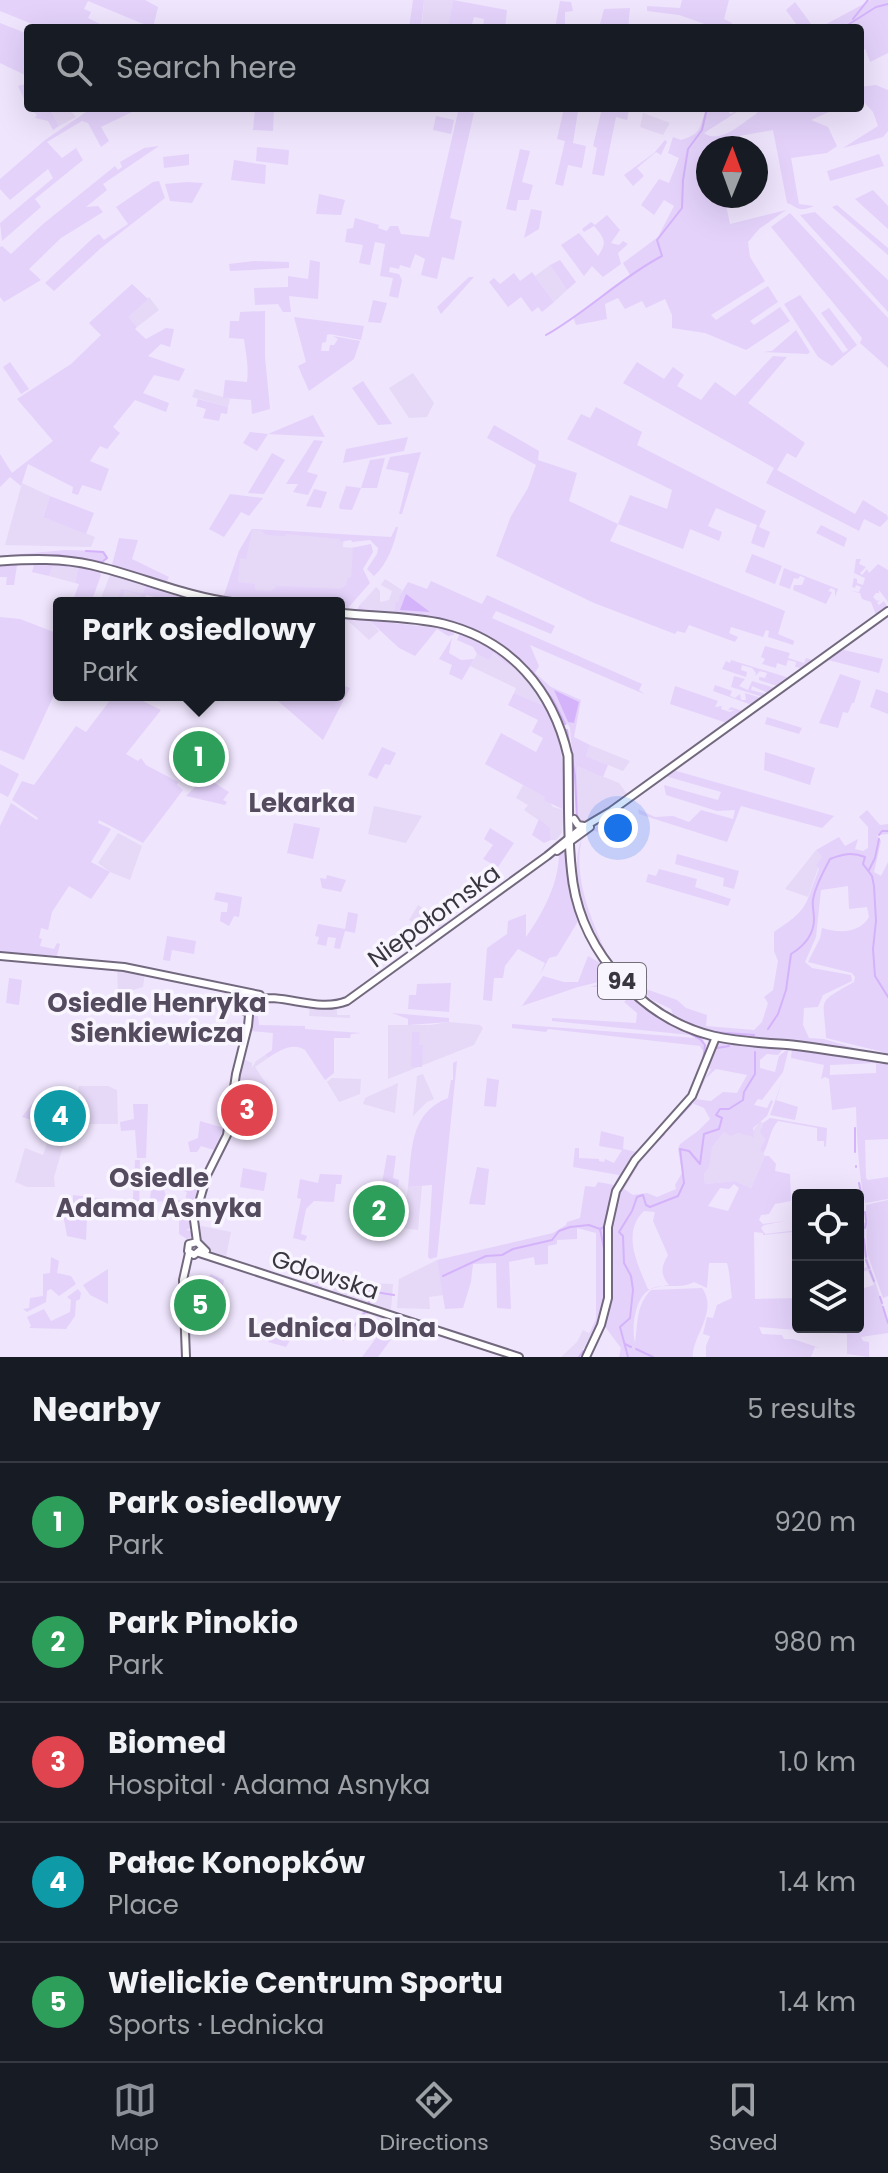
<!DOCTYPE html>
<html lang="en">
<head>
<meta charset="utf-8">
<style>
	:root { --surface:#171b24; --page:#242831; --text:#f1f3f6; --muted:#9ea1a6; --line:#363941; --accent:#8c9099 }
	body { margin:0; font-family:Poppins,sans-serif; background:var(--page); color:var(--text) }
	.controls { position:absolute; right:24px; bottom:24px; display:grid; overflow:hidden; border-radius:8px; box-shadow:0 8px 32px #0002 }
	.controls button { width:72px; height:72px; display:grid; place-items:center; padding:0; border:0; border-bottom:2px solid var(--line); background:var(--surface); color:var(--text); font:40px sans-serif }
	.compass { position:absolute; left:696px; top:136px; width:72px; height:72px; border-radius:50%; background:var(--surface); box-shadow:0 8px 32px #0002; rotate:1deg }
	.you { position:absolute; left:618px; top:828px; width:28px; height:28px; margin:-20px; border:6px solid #fff; border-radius:50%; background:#1a73e8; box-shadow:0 0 0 12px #1a73e833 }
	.badge { display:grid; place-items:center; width:52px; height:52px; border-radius:50%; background:var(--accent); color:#fff; font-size:26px; font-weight:700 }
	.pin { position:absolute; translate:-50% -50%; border:4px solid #fff; box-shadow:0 2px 8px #0006 }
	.popup { position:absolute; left:53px; top:597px; width:292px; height:104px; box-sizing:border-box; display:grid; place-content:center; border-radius:8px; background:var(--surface); filter:drop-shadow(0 2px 6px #0005); font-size:26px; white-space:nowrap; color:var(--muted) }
	.popup b { font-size:30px; color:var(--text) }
	.popup::after { content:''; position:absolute; left:50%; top:100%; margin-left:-16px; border:16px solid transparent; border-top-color:var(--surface) }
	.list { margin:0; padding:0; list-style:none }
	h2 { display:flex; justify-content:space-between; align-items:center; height:104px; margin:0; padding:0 32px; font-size:34px }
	h2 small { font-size:26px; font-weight:400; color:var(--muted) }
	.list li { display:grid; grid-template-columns:52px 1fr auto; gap:24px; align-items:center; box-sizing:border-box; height:120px; padding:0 32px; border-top:2px solid var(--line) }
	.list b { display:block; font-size:30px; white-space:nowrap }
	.list p { margin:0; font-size:26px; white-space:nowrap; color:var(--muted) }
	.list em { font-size:26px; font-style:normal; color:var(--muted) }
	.icon { flex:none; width:44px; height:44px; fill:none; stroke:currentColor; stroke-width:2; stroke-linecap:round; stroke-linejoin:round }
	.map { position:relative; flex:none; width:888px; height:1357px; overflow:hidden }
	.search { position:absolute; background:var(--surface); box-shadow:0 8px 32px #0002; left:24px; right:24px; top:24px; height:88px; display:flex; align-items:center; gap:20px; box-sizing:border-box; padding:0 28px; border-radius:8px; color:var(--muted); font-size:30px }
	.sheet { height:704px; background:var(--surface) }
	nav { display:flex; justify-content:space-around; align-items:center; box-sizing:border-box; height:112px; border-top:2px solid var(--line); background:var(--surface); font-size:22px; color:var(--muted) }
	nav a { display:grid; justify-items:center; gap:4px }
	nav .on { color:var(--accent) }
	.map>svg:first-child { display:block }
	.built { fill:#e6d9f8 }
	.green { fill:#e4d2fb; fill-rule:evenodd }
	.water { fill:#d4b3fa }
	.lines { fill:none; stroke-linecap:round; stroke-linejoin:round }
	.stream { stroke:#d4b3fa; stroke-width:2 }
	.secondary-casing { stroke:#73697e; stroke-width:10 }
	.primary-casing { stroke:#73697e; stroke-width:11 }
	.secondary { stroke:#fff; stroke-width:6 }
	.primary { stroke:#fff; stroke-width:7 }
	.labels { text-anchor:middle; stroke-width:7; stroke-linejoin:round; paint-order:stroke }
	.shield { fill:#f9f5ff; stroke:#736f79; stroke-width:2 }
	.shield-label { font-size:22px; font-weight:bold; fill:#3a3640 }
	.street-label { font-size:24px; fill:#3a3640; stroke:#f9f5ff }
	.neighbourhood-label { font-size:26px; font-weight:bold; fill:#544b5f; stroke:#f9f5ff }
</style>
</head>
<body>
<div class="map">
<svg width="888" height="1357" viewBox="0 0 888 1357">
	<rect width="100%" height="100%" fill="#efe5fd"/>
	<!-- built -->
	<path class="built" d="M424,0H453L448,28L422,27Z
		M49,108H68L76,117L59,126Z
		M643,113L670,123L663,135L640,127Z
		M550,265L567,290L554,302L535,276Z
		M149,297L159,310L137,327L127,317Z
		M413,373L434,403L427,417L409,418L389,388Z
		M195,389L230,399L228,407L192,397Z
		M22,483L50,496L43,516L95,537L91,547L5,545Z
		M252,529L344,536L343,547L354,548L351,582L340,592L277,594L226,590L239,551Z
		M53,566L78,568L75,583L49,576Z
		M110,575L146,585L143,603H99Z
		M385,579L402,590L398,603L395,602L394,612L364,609L360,605L376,587L380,591V602L389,600L392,591L381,585Z
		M347,620L371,622L379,631L369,640Z
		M492,653L506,664L516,668L547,707L514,693L516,688L470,666L477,654L488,659Z
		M590,745L630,761L623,771L586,756Z
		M577,766L619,783L628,795L584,822L579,820Z
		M523,785L546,797L553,807L564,810L562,833L556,840H551L550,828L524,810L528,805L516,798Z
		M374,806L422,816L406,843L368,834Z
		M118,833L142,846L130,880L110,872L98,863Z
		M816,850L822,857L808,897L785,889Z
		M418,905L447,924L432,935L409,920Z
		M117,967L145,972L143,987L133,990L132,995L118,993Z
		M310,1005L337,1008V1015H350V1018L309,1016Z
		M449,1022L480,1025L483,1028L474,1045L388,1079V1025H430Z
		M265,1055L268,1058L255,1067L274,1095L267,1099L274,1115L255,1122L252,1110L243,1100L234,1097L243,1059L252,1063V1068L256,1061Z
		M423,1074L434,1099L427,1102L413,1116L417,1076Z
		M332,1078L361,1079L360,1094L339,1102L327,1082Z
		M398,1083L395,1113L363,1104L365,1098Z
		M79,1086H108L117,1090L118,1124H72Z
		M760,1121L763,1123L761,1127L765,1139L760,1149L765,1156L751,1188L735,1181L705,1184L704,1173L712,1147L724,1132L747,1134L753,1131Z
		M51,1132L66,1137L54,1177L55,1187H27L15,1182L25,1148L43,1155Z
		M422,1186L418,1230L402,1228L408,1187Z
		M197,1225L231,1232L226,1257L205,1249L198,1238Z
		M437,1260L444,1295L429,1297L430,1309L397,1308L399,1279Z
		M334,1282L393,1284L391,1310L332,1293Z
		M583,1330L592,1335L578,1357H561L577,1342Z"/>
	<!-- green -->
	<path class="green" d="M0,0H145L158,7L153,28L88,1L84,9L91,12L88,18L108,28H42L0,11Z
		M413,0H424L421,28H409Z
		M453,0L507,10L505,28H483L484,19L474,17L471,28H448Z
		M682,0H729L724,19L732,23L730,28H716L679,15L647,11V6L680,8Z
		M871,0H888V53L870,62L865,49L860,50V28H819Z
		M560,1L571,2L573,11L565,12V28H555Z
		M795,2L814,28H799L786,10Z
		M630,8L628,28H599L604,9Z
		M0,23L28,34V107L18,86L25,84L27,76L0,63Z
		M876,85L888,90V131L883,137L843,148L878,126L873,112L860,98V87Z
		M29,108H49L59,126L53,130L48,121L35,118L37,115Z
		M92,108H133L134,111L101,127L109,141L101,147L88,123L82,121L47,142L62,158L76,148L83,160L35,199L41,207L2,241L0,223L53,178L48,169L10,200L0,189V179L45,140Z
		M255,108H274L273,131L253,130Z
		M459,108H471L470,112L474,113L450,218L462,221L454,260L442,257L437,279L421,275L425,259L415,254L410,268L400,265L399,269L390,267L389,272L399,274L402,280L398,298L389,296L393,278L380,276L385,244L375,242L370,265L359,263L363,245L345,242L347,229L353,228L355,218L379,225L378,228L387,231L390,226H398L401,234L429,237Z
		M564,108L578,111L573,143L586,146L582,168L568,165L563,186L555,184L565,141L557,139Z
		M602,108L629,109L627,120L616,117L604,176L592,174L597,148L593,146Z
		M707,108H718L720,111L727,108L730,114L743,108L704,133C720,145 742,123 756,114L760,108H838L811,120L828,127L837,146L827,153L791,158L799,204L814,206C797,213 798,207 787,203L773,130L728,138L725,148H708V196H724L730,224L786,210L759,229L748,242L750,257L765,281L711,315L716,320L768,286L778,302L750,321L754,325L780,307L790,321L746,350L705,333L672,328V315L665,299L646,308L642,301L625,309L618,298L605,304L607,319L576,325L573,317L630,275L623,263L658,237L674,206L664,200L654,215L641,205L659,179L669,183L679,158L668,153L673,137L681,140C704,133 698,127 707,108Z
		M436,116L454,120L451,134L433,130Z
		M665,140L667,142L661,155L656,152L637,168L644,176L633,186L624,175L654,153Z
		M159,146L103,184L107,190L86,207L98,206L103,212L61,238L29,269L41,280L4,302L0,297V247L2,246L11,254L43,224L115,166L118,170L122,167L120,162L144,148Z
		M257,147L289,150L288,165L256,161Z
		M520,149L530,151L522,182L533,185L529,200H518L516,211L506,209Z
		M189,154V165L164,168L163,157Z
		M879,154L884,166L830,181L827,171Z
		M234,160L266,165L265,184L231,180Z
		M159,181L165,198L101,248L54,291L45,283L94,237L99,234L104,240L128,224L116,207L153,182Z
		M187,182L203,183L192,203L170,201L165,184Z
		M873,190L888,206V229L855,199Z
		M319,194L345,200L341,215L316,214Z
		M837,205L888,248V255L832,207Z
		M531,209L542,211L539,229L524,238Z
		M815,212L888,280V312L800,215Z
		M790,213L888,318V368L860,343L862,338L771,227Z
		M607,215L620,230L611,243L619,245L623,241L628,244L618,253L621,264L603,277L592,266L584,276L561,245L579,233L598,256C608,242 604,238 594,226L584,232L582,229L591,222L595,225Z
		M310,260L320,262L318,299L289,296L291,312H283L278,304L255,305L254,288L288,287V276L308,279Z
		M560,260L576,282L567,290L550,265Z
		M254,261L289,262V268L230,271L229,264Z
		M532,272L554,302L542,312L538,307L532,312L521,297L508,307L489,282L494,278L500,284L514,273L520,281Z
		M469,277H474L441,314L437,307Z
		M132,284L148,299L128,317L137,327L135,329L146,339L166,328L174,329L170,347L161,344L148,356L185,369L179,381L154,375L143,393L169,403L166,412L135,400L113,427L120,433L107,449L100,446L90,461L109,469L101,491L82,485L78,495L72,493L73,487L28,464L21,486L10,477L0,487V454L12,473L53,441L17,399L71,364L101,335L89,323Z
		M800,295L843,353L848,350L821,313L829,308L857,345L832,366L818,357L784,304Z
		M373,300L387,303L381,323L368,322Z
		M265,311V357L270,409L252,414L251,400L223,398L225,380L247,382C249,366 246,355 244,339L229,338L230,321H239L240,312Z
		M294,317L364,326L361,340L330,334L327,335L326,342L322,343L321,351H329L330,345H334L338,339L333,336L360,341L354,359L309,391L298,366L306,362Z
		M796,330L810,352L808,354L763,352L772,351Z
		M773,356L787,357L748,403L805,443L796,458L787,453L777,470L855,514L863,500L887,515L888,519L880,527L864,519L859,531L766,483L774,468L623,383L637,362L664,379L673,367L684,375L677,386L701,400L715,382L735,396Z
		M10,362L29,389L21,394L3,367Z
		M363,381L392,424L378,425L352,388Z
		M198,399L228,407L227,414L221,413L219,421L203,418L206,409L196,406Z
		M596,407L642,432L637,445L766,511L759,527L770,532L764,548L751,543L757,525L716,508L708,526L722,532L719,541L690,529L683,549L618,524L610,541L785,611L778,634L797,642L794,641L793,645L768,637L769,631L766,630L763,637L731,627L729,633L738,637L735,642L689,625L685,633L677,631L675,634L594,603L496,556L511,516L528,488L536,465L487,438L494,425L539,451L538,460L577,473L569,501L618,524L630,495L667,509L672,490L567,439L581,414L590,418Z
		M313,415L325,437L268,434L257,451L243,443L250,432L268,434Z
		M408,437L404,451L343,463L346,449Z
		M314,440L323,441L307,472L318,475L308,495L293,492L298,484H286Z
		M421,452L402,514H399L409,473L386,469L390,457Z
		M272,453L285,460L264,494L248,493Z
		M385,458L377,488H361L352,510L340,509L339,506L346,486L361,488L370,460Z
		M314,489L327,492L321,508L306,506Z
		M230,494L263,498L249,516L241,512L224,537L209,529Z
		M50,496L94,513L86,534L43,517Z
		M821,525L847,538L844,547L816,533Z
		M396,527H398C394,545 388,563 374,576L367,569L377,554L378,548L370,540L352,542L351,540L340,542V539L285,534V536L266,535L261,530H252L246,559L240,558L238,582L255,584V590L271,591L277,586L340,589L346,585L348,578H351L353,549L351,548L371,544L373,552L363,569L370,583L348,608L339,609V603L223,598L239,551L252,529L391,537Z
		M119,538L138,540L132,559L169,577L166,583L112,565Z
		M65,550L104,551L108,557L102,564L46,556L0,558V556Z
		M752,554L782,566L775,584L745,572Z
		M856,559H861L859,564L866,567L860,573L862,575L867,569L869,573L878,564L888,570V602L879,590V593H876L873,597L877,601L880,600L877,603L879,605L884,601L888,608L876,615L871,602L862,599L860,593L851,591L859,592L861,587L856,585L855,588L852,587L854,578L857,579V583L863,585L865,578L854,573Z
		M24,563L58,564L99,571L101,575L91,603H72L79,584L75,583L78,568L53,566L49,576L32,572L34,565H17L14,585H6L7,577H0V564Z
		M784,568L838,589L835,597V590L831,588L828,591L832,592L826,604L793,590L794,585H802L805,578L800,576L798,579L794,578L790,589L779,585Z
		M431,581L482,604L487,595L555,626L551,634L496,611L492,618L642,684L639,690L644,694L530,645L539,666L535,673L551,687L581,700L574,737L590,745L586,756L608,765L603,777L577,766L579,820L584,822L607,808L608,810L586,822H580L578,820L570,728L568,724L563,726C540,673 497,628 437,619C411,616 383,617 357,610L364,597L360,605L364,609L394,612L395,602H398L400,595L408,582L427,589Z
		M146,585L207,603H181L146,595L145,598L157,603L144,601L142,603L141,595L125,591L122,597L124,599L117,603L121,589L143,594Z
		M0,617L20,619L59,634V684L24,760L0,750Z
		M350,618L453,630L454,635L448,636L437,629L415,656L399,648L371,622L347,620Z
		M460,633L485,643L516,668L506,664L493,653L489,660L477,654L473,647L457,640Z
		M452,638L449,653L461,660L474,659L462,680L449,674L452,665L439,659Z
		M765,646L790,653L788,658L804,663L806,658L812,660L801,668L795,667L796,662L788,660L786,666L777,663L776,668L762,664L765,659L761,657Z
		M844,646V650L883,659L879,673L828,660L820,664Z
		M731,660L786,677L787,678L777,686L759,680V677L765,678L767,673L760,671L755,676L756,673L752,668L742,665L741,670L747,672L746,677L722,669L726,661L730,663Z
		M840,674L861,681L854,703H852L848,713L843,712L838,728L819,723Z
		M734,676L745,679L739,686L748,690L752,681L775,688L768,693L752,686L751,690L766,694L763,697L731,687Z
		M339,684L350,688L323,740L278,701L283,695H339Z
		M715,685L732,691L730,696L735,698L740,694L741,700H746L745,693L761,698L752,705L713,691Z
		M675,686L718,701L715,707L722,706L721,709L730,712L734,710H728L731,707L742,711L727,723L670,704Z
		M876,689L888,693V714L870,707Z
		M514,693L547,707C564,745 564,770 564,810L544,800L545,797L485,764L501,733L536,752L543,738L532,732L538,720L508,705Z
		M114,695H153L141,700L161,710L126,754L138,761L141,758L146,765L178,782L177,785L183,790L143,843L99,820L98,823L111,829L91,862L110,872L91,899L69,886L52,912L48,930L41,928L39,938L42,939L40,946L54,949L57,943L60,944L57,956L0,952V826L11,803L37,820L38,818L12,800L22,781L34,785L76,726L86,732Z
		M767,717L802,728L799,734L765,724Z
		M198,740L216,759L199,775L195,776L180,762Z
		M382,747L396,753L390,765L385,764L377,779L368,775Z
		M765,752L815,768L810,785L764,770Z
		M0,764L19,774L8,797L0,793Z
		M673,770L834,816L822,828L741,806L727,842L639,814L638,809L655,817L673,816L689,822L701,810L733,819L735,810L717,811L666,795L664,785L718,800L721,792L665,776Z
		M205,777L229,792L223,800L227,802L225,805L186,796Z
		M867,810L880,825L888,824V834L877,835L881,841L874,872L881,876L888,862V1056L883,1052L826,1038C824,997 815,1004 854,982L855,977L852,973L808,962L820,938L822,928C838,933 859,934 869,917L867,907L849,909L848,886L821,890L816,937L805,962L812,968L851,975L852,981L823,995L818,1007L804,1008L803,1025L809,1038L824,1039L875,1054L731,1037L674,1018L671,1009L652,1000L639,987L640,980L649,976L642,981L643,988L677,1000L686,1008L707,1015L706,1026L754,1030L762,1022L768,1003L764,997L773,990L778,961L774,951V932C810,908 804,907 819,869L816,865L822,857L816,850L839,837L845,846L858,839L855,849L863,851L868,848V827L859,817Z
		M618,811L631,818L621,841L592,830Z
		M539,819L550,828L551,840L544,843L532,835Z
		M294,823L320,828L313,859L287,853Z
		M490,828L514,843L498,867L483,859L493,845L484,839Z
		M582,838C572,880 593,923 610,961C591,928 566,876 582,838Z
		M561,852L567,854L580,918L557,956L549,958L540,975L545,963L518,949L505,966L503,978H494L492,1001L483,1000L487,948L507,934L508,921L526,914V937C543,913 559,883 559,853Z
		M677,854L739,871L734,889L723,886L724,878L675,864Z
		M659,869L697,879L695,887L731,899L728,906L646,882L648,874L656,876Z
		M327,875L346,880L341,892L322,888L320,878L326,879Z
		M216,892L242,897L239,917L234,916L229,926L220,921L221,912H227L228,903L214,900Z
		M348,912L358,914L355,933L345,931L340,949L334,948L336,938L328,937L326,946L317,944L319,937L315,936L318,924L345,929Z
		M167,936L196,941L194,954L172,950L170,961L163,960Z
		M588,956L604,965L615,978L578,987L522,1006L543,976L564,982H578Z
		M9,978L22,980L19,1005L6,1003Z
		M614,980L648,1009L681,1028L703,1038L706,1049L702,1050L700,1046L548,1029L546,1032L512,1028V1024L696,1038L690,1035L552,1021V1018L636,1023L637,1013L624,1002L628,998L617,986L590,987Z
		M451,983L449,1012L408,1009L409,995H416L417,984Z
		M392,1013L449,1018V1022L408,1025V1019Z
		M252,1016H258L259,1025L305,1026V1029L361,1033L351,1034L350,1038H334V1073L325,1080L305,1050C292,1042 279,1051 268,1058L265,1055L272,1050L273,1033L251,1031Z
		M412,1032H420L419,1045H423L422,1067H411Z
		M717,1042L784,1048L778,1055L767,1054L760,1060V1068L775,1072L779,1056L789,1048L783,1072L762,1100L758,1099L754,1105L767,1108L771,1100L773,1101L767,1116L753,1128L754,1137L738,1133L730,1136L724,1132L712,1147L709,1167L704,1173L705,1184L735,1181L751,1188L765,1156H769L776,1164L775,1171L790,1174L791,1201L775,1204L769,1214L761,1215L759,1220L763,1224L786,1221L764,1225L761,1228L765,1234L798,1230V1238L794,1239L793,1232L763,1235V1233L754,1232L755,1299L798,1298V1327H858V1290L874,1285L868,1271L858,1272V1270L867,1267L863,1250L864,1230L858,1228V1224L865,1222V1211V1251L888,1321V1333L861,1337L863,1341L869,1342V1357L847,1354V1334L759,1327L762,1334L782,1335L784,1339H793L820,1348L815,1347L811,1357H706V1346L710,1336L703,1334L707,1317L713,1318L717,1305L732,1298C730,1286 730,1272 727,1263H709L707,1288L694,1282C682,1289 668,1284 656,1287C635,1291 631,1327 635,1343C638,1323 636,1305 651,1290L702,1288C719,1311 691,1338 693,1357H619L621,1348L603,1324L612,1291L610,1222L618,1191L637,1160L688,1105L711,1069L708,1068ZM716,1069L747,1075L737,1093L723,1092L711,1101L695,1099L706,1078ZM692,1103L704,1108L710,1119L698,1131L680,1144L678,1149L682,1173L675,1185L676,1189L657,1197L647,1193L633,1195L624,1189L642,1159ZM734,1184L739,1188L728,1211L708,1206L720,1188L729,1189ZM644,1211L655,1212L653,1221L668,1255C661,1267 660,1274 669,1285L648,1289C638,1265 621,1233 644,1211Z
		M792,1049L882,1062L877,1064L888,1063V1139L865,1140L866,1178L868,1180L888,1177V1199L865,1203C858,1171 857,1138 856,1107L832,1110L829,1079L825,1077L821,1079L824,1065L791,1058ZM876,1063V1073L830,1075V1065Z
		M457,1061L437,1257L430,1259L428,1257L432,1185L408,1187C412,1151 409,1113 448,1098L451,1080H453V1063Z
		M487,1078L499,1080L496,1107L484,1106Z
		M783,1079L776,1100L798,1107L795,1120L770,1115Z
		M46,1100L43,1123L22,1117L34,1101Z
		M683,1101L685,1103C649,1142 609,1176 605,1232C604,1246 607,1261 608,1275C608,1295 602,1319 593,1335L589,1334L596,1319V1233L577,1228V1239L557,1240V1244L548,1246V1264L535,1265L534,1257L509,1262L511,1309L497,1308L496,1263L473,1264L471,1282L463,1308L445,1309L437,1260L553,1233L566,1225L567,1222L580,1218L585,1186L595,1187L598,1182L614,1185L619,1175L573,1167L575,1148H579V1158L599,1159V1161L604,1162L605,1159L614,1163L622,1150L599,1146L601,1131L624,1137L623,1149L637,1152Z
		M133,1104H148L146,1158H137L135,1130L121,1131L120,1122L134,1119Z
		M770,1118L827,1128L826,1146L824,1147V1141H817V1128L778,1121C769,1131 770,1142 763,1154L760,1149L765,1139L760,1132L763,1123Z
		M200,1121L224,1128L214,1150L201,1146L197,1152H190L188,1142L198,1138Z
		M387,1155L396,1156L393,1178L399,1180L398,1188L382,1183Z
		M135,1160H140L139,1209L147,1210L144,1215L128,1206L133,1198Z
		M477,1167L489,1169L485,1205L469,1204Z
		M179,1168L184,1171L185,1190H193L194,1187L199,1192L190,1205L191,1228L186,1230L191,1231V1237L187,1239L179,1234V1206L177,1200L185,1201L187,1192L181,1190Z
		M243,1168L267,1173L264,1191L240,1187Z
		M320,1174L342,1175L341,1184H336L334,1202L314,1201L306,1209L301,1234L307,1236L305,1241L293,1238L301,1199L297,1198L300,1179L318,1183Z
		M155,1189L164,1190L167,1199L163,1205L162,1201L157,1202L156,1217L148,1214L151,1191Z
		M375,1190L390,1192L384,1228L368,1225Z
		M73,1195L105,1199L104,1218H87L86,1240L67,1236L62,1208L73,1207Z
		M888,1200V1296L883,1298L867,1253L866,1205Z
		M51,1257L59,1261L57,1273L71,1276L76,1284L59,1296L51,1289L47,1291L46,1302L27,1312L23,1309L29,1308L30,1298L43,1296V1274L50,1273Z
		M312,1264L315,1265L323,1285L321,1290L304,1284Z
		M108,1269V1304L90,1295L83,1285Z
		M211,1274L224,1280L219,1304H215L214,1315H207L208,1301H204L207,1279Z
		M78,1289L81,1293L80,1299L76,1301L75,1316L66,1329L29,1328L31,1326L27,1317L44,1309L51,1321L70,1312L71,1300L67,1297Z
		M364,1310L368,1312V1316L351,1336L328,1327L332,1320L352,1327Z
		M390,1319L403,1323L378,1357H362Z
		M274,1320L298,1327L286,1347L268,1342Z"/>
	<!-- water -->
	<path class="water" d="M406,594L430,612L400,610Z
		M554,690L579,702L574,723L568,722Z"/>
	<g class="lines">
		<!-- stream -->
		<path class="stream" d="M853,19L868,0
			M843,28L876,7L888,4
			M546,335C587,312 620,278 662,256L657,240L682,208L683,180L688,149L702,130L707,108
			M0,557L58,555L102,562L107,558L103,552L86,551
			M532,671L553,700L565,724
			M567,730L575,776L577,820
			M879,835L882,831H888
			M869,870L875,858L879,839
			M629,982L645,998
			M660,1009L670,1014
			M649,1011L700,1039
			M676,1018L705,1030
			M768,1029L778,1014L786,990L791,954C804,946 814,935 814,919C814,912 812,906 813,900C815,886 824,871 830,859C843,854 852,852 865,857L863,864L872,876L874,886L876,921L873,949L875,976L888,997
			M712,1032L754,1035
			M701,1040L705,1045L703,1061
			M717,1048L729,1046
			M667,1130L691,1104
			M855,1152V1128
			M645,1153L664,1134
			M856,1166V1167
			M859,1183L863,1203
			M611,1197L623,1172L639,1151
			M865,1212L866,1221
			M865,1228L866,1223
			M864,1239L866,1257
			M605,1253L600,1229L604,1227L610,1200
			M866,1260L869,1268
			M870,1271L874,1281
			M443,1276L486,1256L502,1255L513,1249L552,1240L559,1231L570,1227L589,1225L600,1229
			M880,1297L882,1303
			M368,1304L375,1292L394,1295
			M883,1307L888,1323
			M347,1335L366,1311
			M592,1336L601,1315
			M343,1340L345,1337
			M625,1344L631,1347
			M586,1347L591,1339
			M636,1349L653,1357
			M579,1357L583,1351
			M628,1357L620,1327L630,1318L633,1290L631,1276L624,1263L623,1236L619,1232L632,1211L637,1197L643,1195L646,1205L650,1207L678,1196L684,1183L680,1149L689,1151L700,1164L704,1134L719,1129L722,1118L716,1115L720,1109H729L743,1100L744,1092L755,1074V1052"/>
		<!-- secondary casing -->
		<g class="secondary-casing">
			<path id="secondary" d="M574,819L578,825L584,826
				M557,851L590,827
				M0,956L124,967L260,995
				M234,993L245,1006L246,1012
				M253,1000C283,992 317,1013 347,1001L547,856L579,830L611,811L888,611
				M197,1242L189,1244L188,1251L194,1255L200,1250
				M206,1251L197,1242L194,1220L207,1175L227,1135L236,1074L248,1026L250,1005
				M199,1253L519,1357
				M186,1357L183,1280L189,1253
				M586,1357L601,1325L608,1298V1227L616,1191L635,1160L692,1096L716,1037"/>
		</g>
		<!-- primary casing -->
		<g class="primary-casing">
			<path id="primary" d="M0,561C31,559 62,558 92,565C140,576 185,597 235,603
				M339,613C373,617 410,616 444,624C511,641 553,690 568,756
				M568,755C569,797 567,841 573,883C584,954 643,1019 713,1036C739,1042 765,1043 792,1045C824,1049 856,1054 888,1059"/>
		</g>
		<!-- secondary -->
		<use href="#secondary" class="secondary"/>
		<!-- primary -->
		<use href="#primary" class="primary"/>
	</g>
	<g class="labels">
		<!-- shield labels -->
		<rect class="shield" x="598" y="963" width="48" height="36" rx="6"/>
		<g class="shield-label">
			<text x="622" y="989">94</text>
		</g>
		<!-- street labels -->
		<g class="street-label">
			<text transform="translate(434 916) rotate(-36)" y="8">Niepołomska</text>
			<text transform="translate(325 1275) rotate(18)" y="8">Gdowska</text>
		</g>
		<!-- neighbourhood labels -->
		<g class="neighbourhood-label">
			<text x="302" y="812">Lekarka</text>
			<text x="157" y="1012">Osiedle Henryka<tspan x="157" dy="30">Sienkiewicza</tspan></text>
			<text x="159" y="1187">Osiedle<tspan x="159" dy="30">Adama Asnyka</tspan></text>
			<text x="342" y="1337">Lednica Dolna</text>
		</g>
	</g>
</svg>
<div class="controls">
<button><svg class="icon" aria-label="locate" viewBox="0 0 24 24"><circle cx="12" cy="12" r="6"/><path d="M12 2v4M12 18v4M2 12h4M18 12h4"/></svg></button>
<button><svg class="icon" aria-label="layers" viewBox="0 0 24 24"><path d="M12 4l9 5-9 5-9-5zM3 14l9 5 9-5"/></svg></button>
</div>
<svg class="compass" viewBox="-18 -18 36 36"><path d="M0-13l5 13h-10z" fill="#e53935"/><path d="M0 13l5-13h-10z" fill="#9ea1a6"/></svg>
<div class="you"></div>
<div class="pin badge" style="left:199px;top:757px;background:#2e9e5b">1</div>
<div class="popup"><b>Park osiedlowy</b>Park</div>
<div class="pin badge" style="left:379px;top:1211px;background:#2e9e5b">2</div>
<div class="pin badge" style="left:247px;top:1110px;background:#e0444e">3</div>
<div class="pin badge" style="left:60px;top:1116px;background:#0f9aa8">4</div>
<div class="pin badge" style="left:200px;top:1305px;background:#2e9e5b">5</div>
<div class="search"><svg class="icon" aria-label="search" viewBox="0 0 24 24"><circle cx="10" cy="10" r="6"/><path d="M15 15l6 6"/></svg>Search here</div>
</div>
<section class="sheet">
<h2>Nearby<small>5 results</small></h2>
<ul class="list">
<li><span class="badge" style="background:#2e9e5b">1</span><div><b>Park osiedlowy</b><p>Park</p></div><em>920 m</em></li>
<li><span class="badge" style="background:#2e9e5b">2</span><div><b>Park Pinokio</b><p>Park</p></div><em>980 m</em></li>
<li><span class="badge" style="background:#e0444e">3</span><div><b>Biomed</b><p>Hospital · Adama Asnyka</p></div><em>1.0 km</em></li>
<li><span class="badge" style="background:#0f9aa8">4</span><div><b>Pałac Konopków</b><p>Place</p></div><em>1.4 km</em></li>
<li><span class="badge" style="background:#2e9e5b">5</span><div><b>Wielickie Centrum Sportu</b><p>Sports · Lednicka</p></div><em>1.4 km</em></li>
</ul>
</section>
<nav>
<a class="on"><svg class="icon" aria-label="map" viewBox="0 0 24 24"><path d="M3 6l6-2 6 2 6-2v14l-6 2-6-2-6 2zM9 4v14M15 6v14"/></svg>Map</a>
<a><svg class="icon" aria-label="directions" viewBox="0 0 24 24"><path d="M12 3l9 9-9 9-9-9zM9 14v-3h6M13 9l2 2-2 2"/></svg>Directions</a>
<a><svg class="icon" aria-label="saved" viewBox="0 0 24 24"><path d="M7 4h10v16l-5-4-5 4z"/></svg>Saved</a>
</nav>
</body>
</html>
